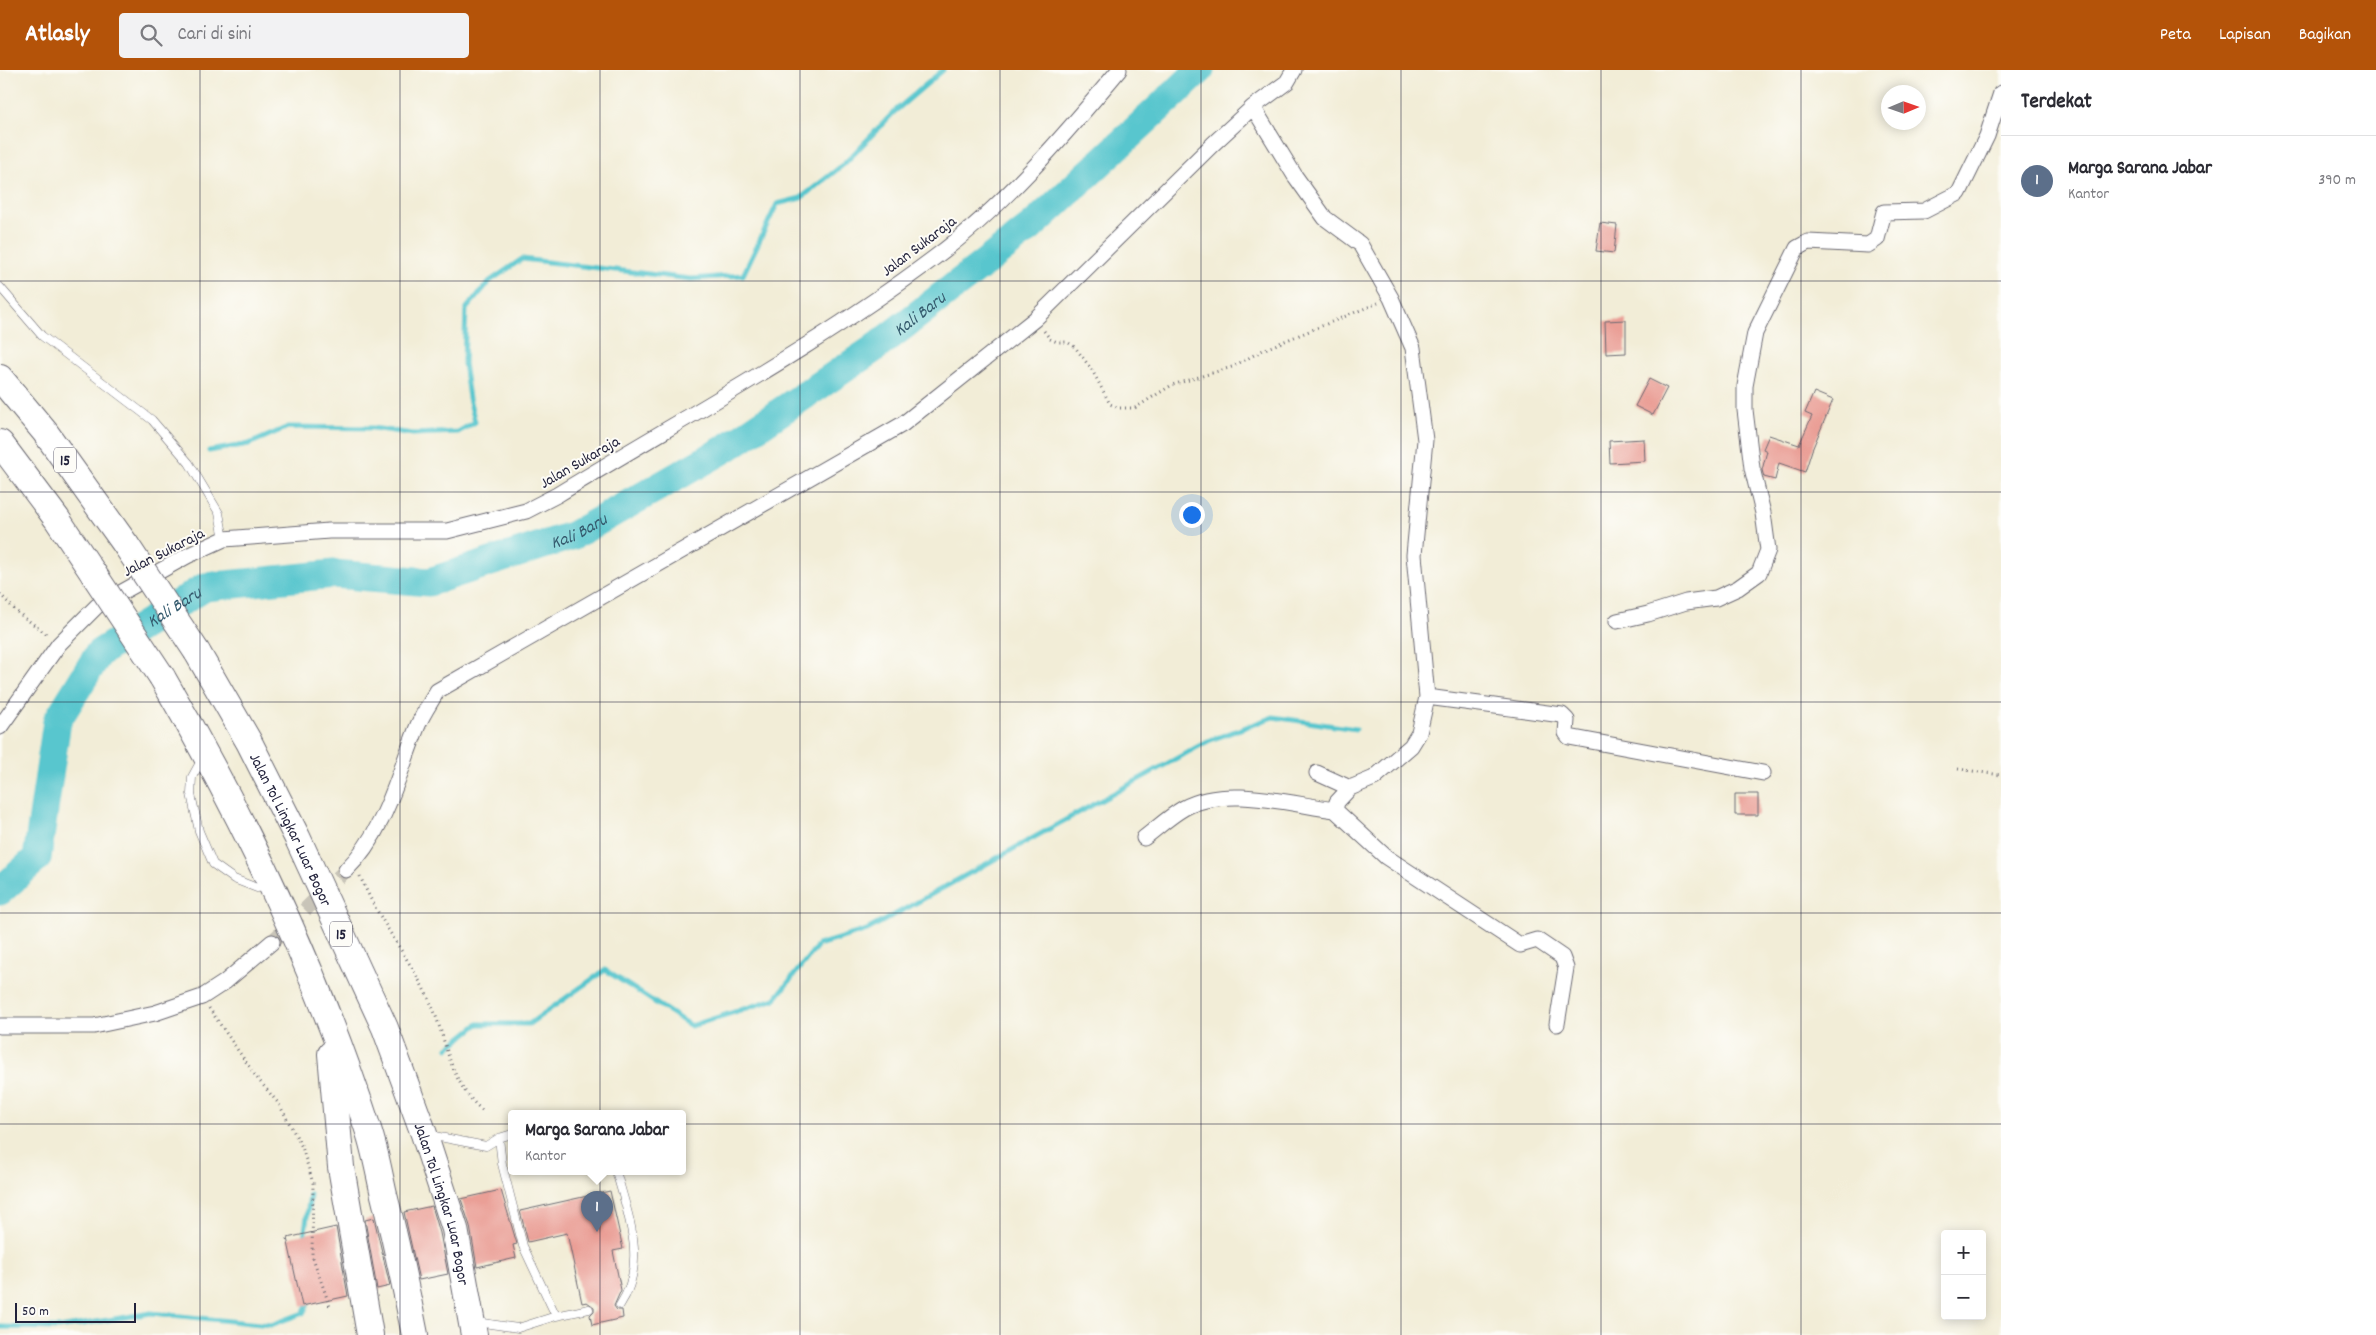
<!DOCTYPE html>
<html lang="id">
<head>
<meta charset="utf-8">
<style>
	:root { --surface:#fff; --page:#f2f2f3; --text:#2b2b33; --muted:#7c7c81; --line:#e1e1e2; --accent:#b45309 }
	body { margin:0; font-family:Dekko,sans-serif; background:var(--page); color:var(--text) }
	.controls { position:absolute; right:15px; bottom:15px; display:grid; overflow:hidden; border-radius:5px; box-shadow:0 2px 12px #0003 }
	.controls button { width:45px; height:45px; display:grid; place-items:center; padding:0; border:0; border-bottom:1px solid var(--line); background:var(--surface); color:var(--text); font:25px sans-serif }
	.compass { position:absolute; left:1881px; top:15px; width:45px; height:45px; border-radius:50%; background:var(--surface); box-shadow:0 2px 12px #0003; rotate:88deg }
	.scale { position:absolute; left:15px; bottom:12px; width:121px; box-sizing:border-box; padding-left:5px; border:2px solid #22223b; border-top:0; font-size:14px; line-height:18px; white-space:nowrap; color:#22223b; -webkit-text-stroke:4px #fdfcf7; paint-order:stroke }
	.you { position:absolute; left:1191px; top:444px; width:18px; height:18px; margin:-12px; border:4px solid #fff; border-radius:50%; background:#1a73e8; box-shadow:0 0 0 8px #1a73e833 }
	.badge { display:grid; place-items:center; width:32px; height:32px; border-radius:50%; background:var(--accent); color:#fff; font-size:16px; font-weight:700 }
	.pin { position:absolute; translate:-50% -41px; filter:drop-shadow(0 1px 2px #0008) }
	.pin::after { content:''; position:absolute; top:26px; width:18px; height:15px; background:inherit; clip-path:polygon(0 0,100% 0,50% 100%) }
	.popup { position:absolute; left:508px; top:1040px; width:178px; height:65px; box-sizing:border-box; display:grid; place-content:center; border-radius:5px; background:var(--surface); filter:drop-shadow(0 1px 4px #0005); font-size:16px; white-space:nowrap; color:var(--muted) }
	.popup b { font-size:19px; color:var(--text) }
	.popup::after { content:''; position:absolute; left:50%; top:100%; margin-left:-10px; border:10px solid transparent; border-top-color:var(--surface) }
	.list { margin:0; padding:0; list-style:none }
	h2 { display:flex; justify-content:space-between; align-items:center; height:65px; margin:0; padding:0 20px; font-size:21px }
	h2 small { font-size:16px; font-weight:400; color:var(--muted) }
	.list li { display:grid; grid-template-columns:32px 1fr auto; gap:15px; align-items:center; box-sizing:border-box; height:90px; padding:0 20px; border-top:1px solid var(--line) }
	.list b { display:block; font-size:19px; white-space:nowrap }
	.list p { margin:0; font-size:16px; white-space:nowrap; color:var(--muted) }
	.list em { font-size:16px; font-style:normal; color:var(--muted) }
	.icon { flex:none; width:28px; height:28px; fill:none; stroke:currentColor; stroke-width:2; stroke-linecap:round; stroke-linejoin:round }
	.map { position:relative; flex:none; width:2001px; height:1265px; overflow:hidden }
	header { display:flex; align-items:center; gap:30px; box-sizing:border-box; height:70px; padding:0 25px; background:var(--accent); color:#fff }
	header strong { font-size:24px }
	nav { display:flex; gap:28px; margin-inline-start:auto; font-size:18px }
	.search { width:350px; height:45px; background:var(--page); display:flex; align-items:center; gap:12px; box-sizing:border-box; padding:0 18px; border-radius:5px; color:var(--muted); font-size:19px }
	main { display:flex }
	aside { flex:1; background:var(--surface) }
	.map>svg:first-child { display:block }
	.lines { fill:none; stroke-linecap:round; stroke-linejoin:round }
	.stream { stroke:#58c6ce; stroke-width:5 }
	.river { stroke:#58c6ce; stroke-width:29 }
	.building { fill:#ea9f96 }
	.minor-tunnel { stroke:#c8c4b8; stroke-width:15; stroke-dasharray:15 8; stroke-linecap:butt }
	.service-casing { stroke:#6b6972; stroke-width:9 }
	.minor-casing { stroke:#6b6972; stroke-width:17 }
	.motorway-casing { stroke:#6b6972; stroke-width:28 }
	.path { stroke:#6b6972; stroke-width:3; stroke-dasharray:1 4; stroke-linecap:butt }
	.service { stroke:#fff; stroke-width:8 }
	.minor { stroke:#fff; stroke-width:15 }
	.motorway { stroke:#fff; stroke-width:26 }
	.motorway-bridge-casing { stroke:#6b6972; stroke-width:28; stroke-linecap:butt }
	.motorway-bridge { stroke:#fff; stroke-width:26 }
	.grid { fill:none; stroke:#22223b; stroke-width:1; stroke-opacity:0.55 }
	.labels { text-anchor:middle; stroke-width:4; stroke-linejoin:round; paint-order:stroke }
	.shield { fill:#fdfcf7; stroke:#646373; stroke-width:1 }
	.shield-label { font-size:15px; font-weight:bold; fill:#22223b }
	.street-label { font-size:16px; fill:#22223b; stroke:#fdfcf7 }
	.water-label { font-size:18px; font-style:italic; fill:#355b6e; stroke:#fdfcf7 }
</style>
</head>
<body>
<header>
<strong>Atlasly</strong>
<div class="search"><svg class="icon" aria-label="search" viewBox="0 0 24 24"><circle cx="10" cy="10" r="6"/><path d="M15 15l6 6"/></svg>Cari di sini</div>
<nav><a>Peta</a><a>Lapisan</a><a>Bagikan</a></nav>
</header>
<main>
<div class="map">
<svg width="2001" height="1265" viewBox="0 0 2001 1265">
	<rect width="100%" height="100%" fill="#fdfcf7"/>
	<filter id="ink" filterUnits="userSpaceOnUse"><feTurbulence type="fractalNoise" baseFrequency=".02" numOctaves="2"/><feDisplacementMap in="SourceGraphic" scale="10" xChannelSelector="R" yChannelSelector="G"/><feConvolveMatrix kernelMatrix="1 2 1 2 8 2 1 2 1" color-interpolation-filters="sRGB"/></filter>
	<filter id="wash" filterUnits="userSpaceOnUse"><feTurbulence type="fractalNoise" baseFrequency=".0096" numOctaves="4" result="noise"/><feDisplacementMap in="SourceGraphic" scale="20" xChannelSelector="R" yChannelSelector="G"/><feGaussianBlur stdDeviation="1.12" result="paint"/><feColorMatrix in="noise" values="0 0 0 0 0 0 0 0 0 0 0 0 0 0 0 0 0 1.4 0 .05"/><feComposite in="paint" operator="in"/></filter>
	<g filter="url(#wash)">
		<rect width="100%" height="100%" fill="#f2edd7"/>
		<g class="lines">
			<!-- stream -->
			<path class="stream" d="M209,381L249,374L288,357L373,358L413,364L458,362L475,352L469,328L464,293L466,239L490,211L522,189L691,209L743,205L777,134L801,128L844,94L894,42L943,0
				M448,978L478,954H529L605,900L691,956L775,929L818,875L867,860L1208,671L1273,647L1356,659
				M304,1169L310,1124
				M0,1257L59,1258L151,1243L271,1255L303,1243L310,1230"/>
			<!-- river -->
			<path class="river" id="s1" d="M0,821L37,788L57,651L99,583L205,517L334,504L429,512L574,465L725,379L872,280L1031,157L1200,0"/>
		</g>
		<g id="blocks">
			<!-- building -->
			<path class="building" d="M1600,153L1617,155L1614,183L1596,181Z
				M1626,250V283L1606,284L1605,251Z
				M1649,309L1667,318L1653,345L1635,336Z
				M1814,322L1833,330L1812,380L1805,402L1779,393L1775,410L1764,407L1762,400L1767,381L1763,379L1769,365L1799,375L1812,346L1805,343Z
				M1644,369L1645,391L1610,393L1609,371Z
				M1735,724H1758V745H1735Z
				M501,1120L517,1174L513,1175L516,1188L477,1197L470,1156L461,1129Z
				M610,1121L623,1179L613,1181L621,1220L614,1236L617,1240H622L623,1248L592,1255L590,1245L594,1241V1237L587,1232L582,1233L567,1163L528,1172L520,1141Z
				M432,1136L440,1163L448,1204L419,1210L404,1142Z
				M374,1148L390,1216L377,1219L365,1150Z
				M336,1157L348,1226L302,1236L287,1168Z"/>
		</g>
	</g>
	<g filter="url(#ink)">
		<use href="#blocks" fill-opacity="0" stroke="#6b6972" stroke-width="1"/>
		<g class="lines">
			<!-- minor-tunnel -->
			<path class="minor-tunnel" d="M272,872L346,800"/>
			<!-- service casing -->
			<g class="service-casing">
				<path id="service" d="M0,217L42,266L152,350L189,393L219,443L224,469
					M202,689L192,707L191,724L199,761L213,794L234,809L257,818L266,817
					M429,1065L486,1076L499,1068L502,1094L523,1176L556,1246
					M499,1068L512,1064
					M616,1101C628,1145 648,1193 620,1235
					M476,1252L518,1258L556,1246L589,1239"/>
			</g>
			<!-- minor casing -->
			<g class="minor-casing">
				<path id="minor" d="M1253,37L1295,106L1325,148L1360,174L1391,228L1413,278L1425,370L1414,485L1427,627L1419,663L1411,676L1374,708L1350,718L1317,703
					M1617,551L1648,544L1686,532L1716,528L1738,518L1759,503L1768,480L1763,443L1752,398L1745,340V316L1755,263L1797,178L1808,172L1868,175L1877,169L1884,142L1924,141L1959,123L1987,66L2001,23
					M1427,627L1562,645L1567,650L1566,663L1569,667L1763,703
					M0,657L59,574L97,536L187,486L224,469L329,461H447L526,441L557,425C683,348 816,277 934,188C1004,136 1063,67 1119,0
					M1350,718L1337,732L1335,740L1386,787L1520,875L1537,870L1562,887L1566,898L1557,954
					M1144,768C1157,758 1170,746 1184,738C1225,715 1290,734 1335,740
					M346,800C386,761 398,704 418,655C423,643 431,632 437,621L903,354L1035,249L1213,74L1253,37L1287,12L1294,0
					M0,956H94L155,943L202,927L225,912L272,872"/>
			</g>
			<!-- motorway casing -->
			<g class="motorway-casing">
				<g id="motorway">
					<path d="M0,308L45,362L126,475"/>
					<path d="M0,373L57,449L93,503"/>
					<path id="s2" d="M197,582L249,672L297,767L385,958L424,1064L455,1159L474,1265"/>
					<path d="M162,607C246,751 317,901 368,1059C375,1080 379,1103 384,1125C396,1172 406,1218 415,1265"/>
					<path d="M331,984L341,1097L370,1265"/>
				</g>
			</g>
			<!-- path -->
			<path class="path" d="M1044,261L1050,269L1057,272H1067L1075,277L1092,300L1110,334L1119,338H1135L1172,315L1232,297L1265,279L1378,233
				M0,524L17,542L49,566
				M1958,699L2001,705
				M360,806C379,852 412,891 432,936C448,975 449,1012 483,1041
				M209,938L257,1008L279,1034L302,1077L313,1113L312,1185L330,1237"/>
			<!-- service -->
			<use href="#service" class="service"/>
			<!-- minor -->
			<use href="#minor" class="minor"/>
			<!-- motorway -->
			<use href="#motorway" class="motorway"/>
			<!-- motorway-bridge casing -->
			<g class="motorway-bridge-casing">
				<path id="motorway-bridge" d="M126,475L197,582
					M93,503L162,607"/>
			</g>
			<!-- motorway-bridge -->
			<use href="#motorway-bridge" class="motorway-bridge"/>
		</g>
	</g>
	<!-- grid -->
	<path class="grid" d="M200,0V1265M400,0V1265M600,0V1265M800,0V1265M1000,0V1265M1201,0V1265M1401,0V1265M1601,0V1265M1801,0V1265M0,211H2001M0,422H2001M0,632H2001M0,843H2001M0,1054H2001"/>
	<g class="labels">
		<!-- shield labels -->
		<g class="shield">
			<rect x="54" y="377.5" width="22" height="25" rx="4"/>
			<rect x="330" y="851.5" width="22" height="25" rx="4"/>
		</g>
		<g class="shield-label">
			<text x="65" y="395">15</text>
			<text x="341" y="869">15</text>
		</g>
		<!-- street labels -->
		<g class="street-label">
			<text transform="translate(918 175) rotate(-37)" y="6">Jalan Sukaraja</text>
			<text transform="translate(579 391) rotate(-30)" y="6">Jalan Sukaraja</text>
			<text transform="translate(163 481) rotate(-27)" y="6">Jalan Sukaraja</text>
			<text dy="6" stroke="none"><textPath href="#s2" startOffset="201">Jalan Tol Lingkar Luar Bogor</textPath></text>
			<text dy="6" stroke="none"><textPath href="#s2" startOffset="606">Jalan Tol Lingkar Luar Bogor</textPath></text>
		</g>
		<!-- water labels -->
		<g class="water-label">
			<text dy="6" stroke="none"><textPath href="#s1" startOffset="1181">Kali Baru</textPath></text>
			<text dy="6" stroke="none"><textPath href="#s1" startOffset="776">Kali Baru</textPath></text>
			<text dy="6" stroke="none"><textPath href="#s1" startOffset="356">Kali Baru</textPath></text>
		</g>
	</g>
</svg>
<div class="controls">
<button>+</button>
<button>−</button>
</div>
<svg class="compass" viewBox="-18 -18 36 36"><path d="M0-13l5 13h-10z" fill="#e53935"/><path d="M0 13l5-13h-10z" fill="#7c7c81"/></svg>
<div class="scale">50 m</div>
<div class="you"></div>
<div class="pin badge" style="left:597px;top:1162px;background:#5c6f8a">1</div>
<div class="popup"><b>Marga Sarana Jabar</b>Kantor</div>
</div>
<aside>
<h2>Terdekat<small></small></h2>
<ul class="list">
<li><span class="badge" style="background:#5c6f8a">1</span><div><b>Marga Sarana Jabar</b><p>Kantor</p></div><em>390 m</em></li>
</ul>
</aside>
</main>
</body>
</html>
